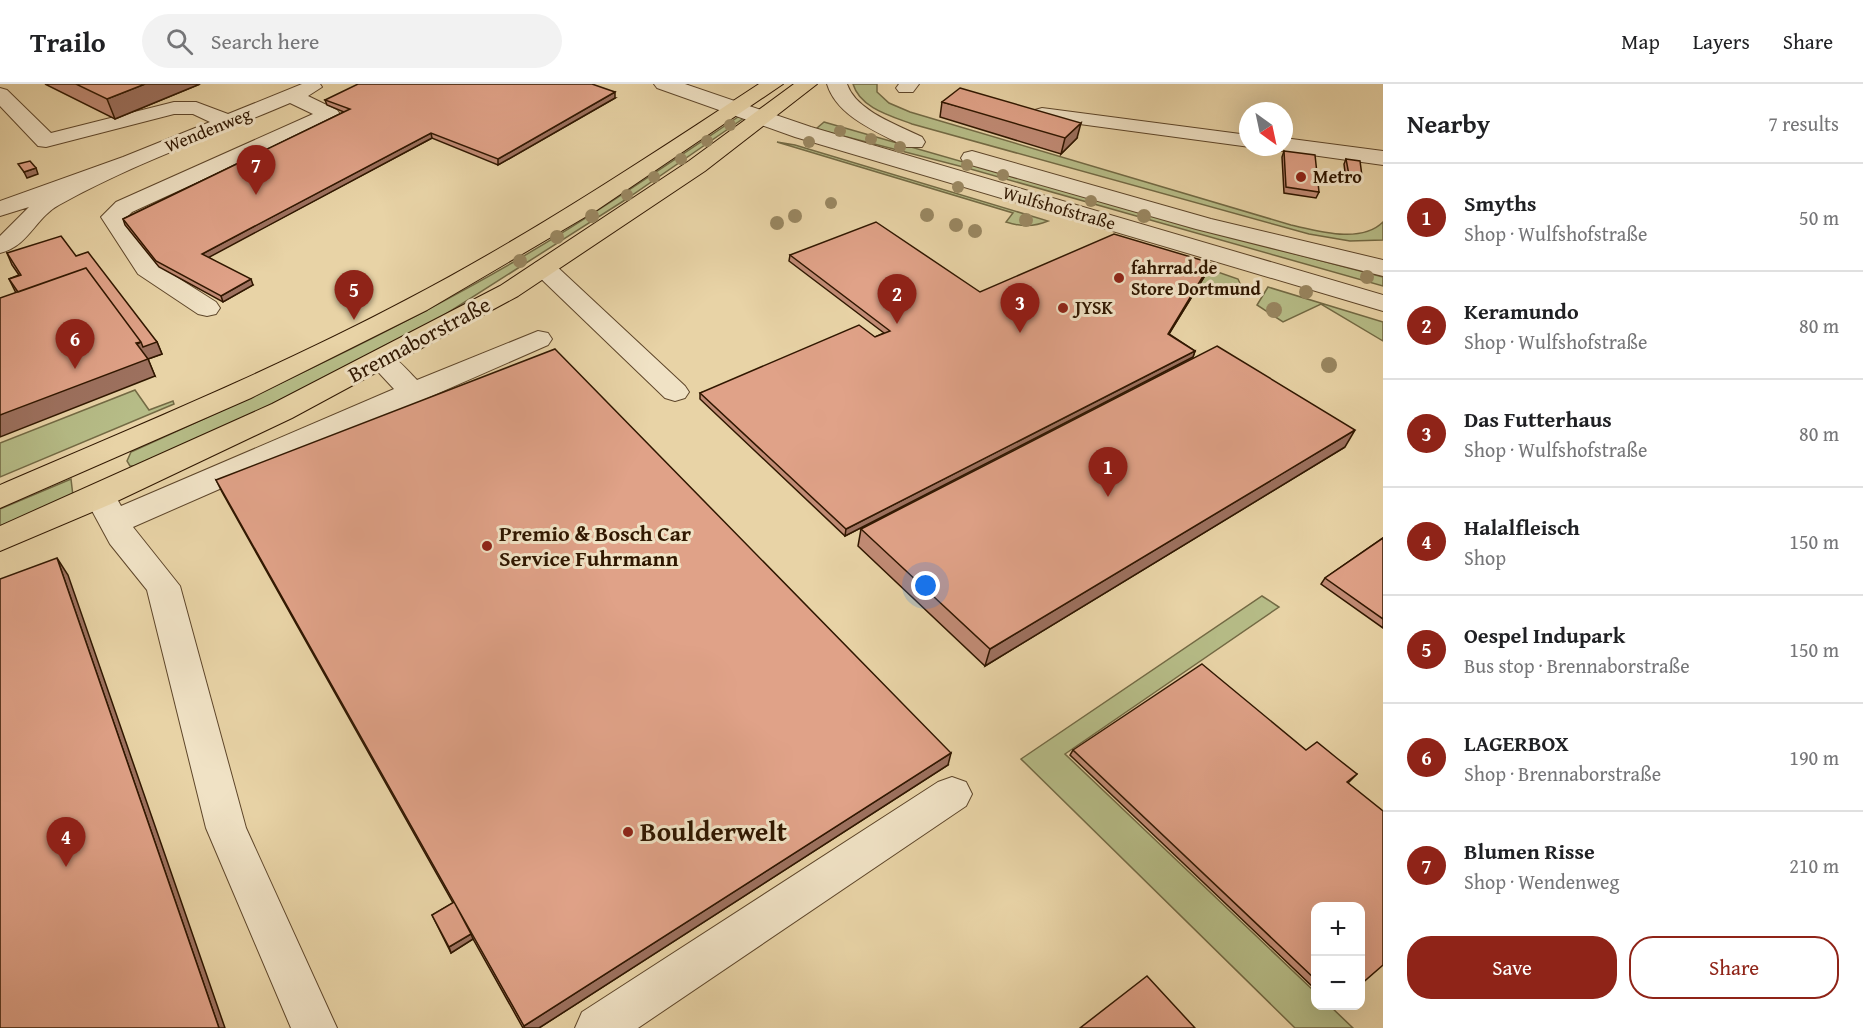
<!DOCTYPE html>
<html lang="en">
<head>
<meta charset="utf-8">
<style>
	:root { --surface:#fff; --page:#f2f2f2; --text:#202124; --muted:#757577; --line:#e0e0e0; --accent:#8f2418 }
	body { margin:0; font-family:"Gentium Book Plus",serif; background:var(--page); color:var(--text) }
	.controls { position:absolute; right:18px; bottom:18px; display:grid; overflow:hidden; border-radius:12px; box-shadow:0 6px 24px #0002 }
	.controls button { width:54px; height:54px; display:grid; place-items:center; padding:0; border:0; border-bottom:2px solid var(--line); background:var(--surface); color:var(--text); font:30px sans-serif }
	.compass { position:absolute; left:1239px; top:18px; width:54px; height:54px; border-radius:50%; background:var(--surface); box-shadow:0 6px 24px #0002; rotate:147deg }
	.you { position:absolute; left:926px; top:502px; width:21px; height:21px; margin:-15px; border:4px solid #fff; border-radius:50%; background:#1a73e8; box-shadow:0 0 0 9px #1a73e833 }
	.badge { display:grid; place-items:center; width:39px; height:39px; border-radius:50%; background:var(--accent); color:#fff; font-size:20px; font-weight:700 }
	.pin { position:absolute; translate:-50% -50px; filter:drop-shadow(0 2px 3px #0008) }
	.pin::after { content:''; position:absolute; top:32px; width:21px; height:18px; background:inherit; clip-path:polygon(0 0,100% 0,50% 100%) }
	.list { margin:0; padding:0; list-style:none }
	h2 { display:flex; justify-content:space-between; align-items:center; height:78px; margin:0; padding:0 24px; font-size:26px }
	h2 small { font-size:20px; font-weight:400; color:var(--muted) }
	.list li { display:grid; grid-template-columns:39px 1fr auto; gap:18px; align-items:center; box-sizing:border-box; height:108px; padding:0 24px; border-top:2px solid var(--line) }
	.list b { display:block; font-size:22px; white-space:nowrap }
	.list p { margin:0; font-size:20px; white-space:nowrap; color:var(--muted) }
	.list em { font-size:20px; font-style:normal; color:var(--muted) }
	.actions { display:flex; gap:12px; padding:18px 24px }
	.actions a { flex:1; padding:14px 0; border:2px solid var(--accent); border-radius:24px; text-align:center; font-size:21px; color:var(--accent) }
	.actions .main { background:var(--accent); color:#fff }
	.icon { flex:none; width:33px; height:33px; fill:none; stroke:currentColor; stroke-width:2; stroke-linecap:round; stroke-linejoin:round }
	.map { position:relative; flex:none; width:1383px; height:944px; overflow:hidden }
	header { display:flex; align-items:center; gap:36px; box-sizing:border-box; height:84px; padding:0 30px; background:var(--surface); border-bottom:2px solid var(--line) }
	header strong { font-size:28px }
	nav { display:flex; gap:33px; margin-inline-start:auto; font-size:21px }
	.search { width:420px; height:54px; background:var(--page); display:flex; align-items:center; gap:15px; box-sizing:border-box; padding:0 21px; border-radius:33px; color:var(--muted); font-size:22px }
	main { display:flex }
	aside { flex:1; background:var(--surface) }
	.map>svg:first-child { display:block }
	.green { fill:#b6bc87; stroke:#736a44; stroke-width:1.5 }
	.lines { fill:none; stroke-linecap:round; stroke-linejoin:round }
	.minor-casing { stroke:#5e462a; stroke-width:2 }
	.major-casing { stroke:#301700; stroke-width:2 }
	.minor { fill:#f0e2c5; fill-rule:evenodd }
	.major { fill:#e8d3a6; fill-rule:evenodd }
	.tree { fill:#998761 }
	.wall { fill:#c18b75; stroke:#301700; stroke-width:1.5 }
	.shaded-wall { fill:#9d715f; stroke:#301700; stroke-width:1.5 }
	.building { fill:#e0a288; stroke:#301700; stroke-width:1.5 }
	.poi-dot { fill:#8f2418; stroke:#f0e2c5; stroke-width:2 }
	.labels { text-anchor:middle; stroke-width:6; stroke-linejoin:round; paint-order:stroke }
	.far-street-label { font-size:18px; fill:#301700; stroke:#f0e2c5 }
	.far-poi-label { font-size:18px; font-weight:bold; fill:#301700; stroke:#f0e2c5; text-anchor:start }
	.street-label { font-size:22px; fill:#301700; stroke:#f0e2c5 }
	.poi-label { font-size:22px; font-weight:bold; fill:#301700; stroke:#f0e2c5; text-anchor:start }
	.near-poi-label { font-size:27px; font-weight:bold; fill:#301700; stroke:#f0e2c5; text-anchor:start }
</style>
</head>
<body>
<header>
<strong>Trailo</strong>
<div class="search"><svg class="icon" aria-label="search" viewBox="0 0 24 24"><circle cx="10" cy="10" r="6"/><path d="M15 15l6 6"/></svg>Search here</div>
<nav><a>Map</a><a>Layers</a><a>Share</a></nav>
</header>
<main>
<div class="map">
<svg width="1383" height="944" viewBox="0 0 1383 944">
	<rect width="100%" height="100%" fill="#e8d3a6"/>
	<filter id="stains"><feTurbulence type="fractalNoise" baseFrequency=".00333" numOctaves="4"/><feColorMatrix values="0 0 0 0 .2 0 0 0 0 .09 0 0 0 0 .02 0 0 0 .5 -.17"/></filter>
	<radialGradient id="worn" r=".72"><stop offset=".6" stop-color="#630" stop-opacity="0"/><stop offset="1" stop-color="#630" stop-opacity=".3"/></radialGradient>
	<!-- green -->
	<path class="green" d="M853,0H877V8L889,19L910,28L1291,141C1318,147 1361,160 1383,138V156L1350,157L1309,150L912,40C891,32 860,24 853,0Z
		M738,33L744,34L625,116L424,244L248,332L135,382H130L127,377L131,368C262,309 393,248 517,176C592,132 665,82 738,33Z
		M824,38L1148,131L1383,193V202L967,84L816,45Z
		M777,58L795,61L1048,137C1033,143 1022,143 1006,138L1013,129Z
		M1209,185L1238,195L1243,206L1240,213L1199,201Z
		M1268,203L1383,238V257L1321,220L1283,238L1257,221Z
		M135,306L149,326L173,317L174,320L0,393V359Z
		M71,395L73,412L0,442V425Z
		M1262,512L1279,523L1065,670L1315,908L1316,922H1330L1353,944H1295L1021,675Z"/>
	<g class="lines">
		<!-- minor casing -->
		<g class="minor-casing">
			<path id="minor" d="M302,0H320L322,3L308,12L337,26L340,30L337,34L132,128L126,134L156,180L216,218L220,224L216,230L207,232L198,230L138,190L101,133L116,118L313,30L290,19C213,52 132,80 59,121C35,134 29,162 0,169V152L29,123L0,132V117L123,73L210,38L193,30H174L46,63L38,62L0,22V4L7,6L51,49L174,18H196L228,30Z
				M654,0H685L811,43L1383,211V227L795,53L657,4Z
				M827,0H847C856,27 898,41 922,53L925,58L922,63H906C878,48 837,33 827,0Z
				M899,0H919L913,8H899L896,4Z
				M1042,24L1248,51L1250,63L1035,34L1032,30L1035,26Z
				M1284,54L1383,67V81L1276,66L1275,63H1284Z
				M972,67L1211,135L1383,176V192L1196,145L964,79L961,74L964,69Z
				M544,176L553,179L685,302L689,308L685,314L675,317L665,314L535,189L531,184L535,179Z
				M538,247L548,249L552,255L548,261L133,443L180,502L246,744L337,944H291L206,744L147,506L110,460L84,412L89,404L100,401L111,404L121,422L394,305L367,276L371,270C392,265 403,282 417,296Z
				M952,693L966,698L972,710L966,722L638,944H575L582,928L938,698Z"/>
		</g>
		<!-- major casing -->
		<g class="major-casing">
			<path id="major" d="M759,0H783L597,126L427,226L251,314L0,424V401C137,342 276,285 408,215C530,151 645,75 759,0Z
				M794,0H817L705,87L518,212L292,334L111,420L0,467V442L272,320L500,202L689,77Z"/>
		</g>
		<!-- minor -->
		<use href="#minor" class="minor"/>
		<!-- major -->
		<use href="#major" class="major"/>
	</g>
	<!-- trees -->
	<g class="tree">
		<circle cx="730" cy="41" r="6"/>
		<circle cx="840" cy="47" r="6"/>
		<circle cx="871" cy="55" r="6"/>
		<circle cx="707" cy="57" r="6"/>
		<circle cx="809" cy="58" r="6"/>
		<circle cx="900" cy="63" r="6"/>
		<circle cx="681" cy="75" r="6"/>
		<circle cx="967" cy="81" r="6"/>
		<circle cx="1003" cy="91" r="6"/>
		<circle cx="654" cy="93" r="6"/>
		<circle cx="958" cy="103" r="6"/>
		<circle cx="627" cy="111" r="6"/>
		<circle cx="1091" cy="117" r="6"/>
		<circle cx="831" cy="119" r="6"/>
		<circle cx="927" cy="131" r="7"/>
		<circle cx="592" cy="132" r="7"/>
		<circle cx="795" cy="132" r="7"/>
		<circle cx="1144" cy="132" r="7"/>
		<circle cx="1026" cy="136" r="7"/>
		<circle cx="777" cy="139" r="7"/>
		<circle cx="956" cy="141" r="7"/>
		<circle cx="975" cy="147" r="7"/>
		<circle cx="557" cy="153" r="7"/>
		<circle cx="520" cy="177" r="7"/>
		<circle cx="1367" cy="193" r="7"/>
		<circle cx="1306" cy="208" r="7"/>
		<circle cx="1274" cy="226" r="8"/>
		<circle cx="1329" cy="281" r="8"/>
	</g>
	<!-- wall -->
	<path class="wall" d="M45,0H200L115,35Z
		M615,14L498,81L432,54L208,173L253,201L223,218L159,183L125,141L123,135L344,28L327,21L325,16Z
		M942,18L1077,54L1061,70L940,33Z
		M1284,67L1319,108L1316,114L1284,109L1282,73Z
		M1346,75L1362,92L1359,98L1346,96L1344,80Z
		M7,169L76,172L157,258L162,270L148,275L155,292L16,209L9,195L19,191L12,181Z
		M790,171L980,208L1209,185L1169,250L1195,267L1193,273L845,452L700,315V309L875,253L884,249L789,177Z
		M1345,363L985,582L858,462L861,445Z
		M216,396L948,681L539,944H523L473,855L451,869L432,831L453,819L222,408Z
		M1383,454V544L1321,500L1325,494Z
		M1073,666H1306L1357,690L1348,699L1316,822V906L1070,671Z"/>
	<!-- shaded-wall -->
	<path class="shaded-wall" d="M145,0H200L115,35L107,15Z
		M615,8V14L498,81V75Z
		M1081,39L1077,54L1061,70L1065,54Z
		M431,49L432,54L204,176L202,170Z
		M36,84L38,90L27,94L24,88Z
		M1211,179L1209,185L1165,256L1168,250Z
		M251,195L253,201L223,218L221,212Z
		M141,258H157L162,270L148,275L155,292L0,353V331Z
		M1195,267L1193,273L845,452L846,445Z
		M1355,346L1345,363L985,582L990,565Z
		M57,474L68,491L225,944H219Z
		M951,669L948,681L539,944H525L524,942Z
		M471,850L473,855L451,869L449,863Z"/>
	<!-- building -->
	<path class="building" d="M76,0H145L107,15Z
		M358,0H592L615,8L498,75L431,49L202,170L251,195L221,212L156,177L123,135L350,25L325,16Z
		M960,4L1081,39L1065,54L942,18Z
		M1284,67L1315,71L1319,108L1286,103Z
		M1346,75L1360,77L1362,92L1349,91Z
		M30,77L36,84L24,88L18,80Z
		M876,138L980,208L1114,150L1211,179L1168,250L1195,267L846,445L700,309L859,241L875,253L890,247L790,171Z
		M61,152L76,172L88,168L157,258L143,263L141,258L86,184L18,208L9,195L21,191L7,169Z
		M86,184L141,258L136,259L148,275L0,331V214Z
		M1217,262L1355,346L990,565L861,445Z
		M555,265L951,669L524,942L216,396Z
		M1383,454V535L1325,494Z
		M57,474L219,944H0V495Z
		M1202,580L1306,666L1317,658L1338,675L1357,690L1347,698L1383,727V881L1360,901V822H1316V896L1073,666Z
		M454,818L471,850L449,863L432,831Z
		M1147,892L1195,944H1080Z"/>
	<!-- markers -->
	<g class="poi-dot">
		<circle cx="1301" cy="93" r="6"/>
		<circle cx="1119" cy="194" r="6"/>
		<circle cx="1063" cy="224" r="6"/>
		<circle cx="487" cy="462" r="6"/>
		<circle cx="628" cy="748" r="6"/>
	</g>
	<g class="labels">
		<!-- far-street labels -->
		<g class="far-street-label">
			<text transform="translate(208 46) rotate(-22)" y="6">Wendenweg</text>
			<text transform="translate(1059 124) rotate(16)" y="6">Wulfshofstraße</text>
		</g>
		<!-- far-poi labels -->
		<g class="far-poi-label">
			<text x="1313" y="99">Metro</text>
			<text x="1131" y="190">fahrrad.de<tspan x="1131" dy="21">Store Dortmund</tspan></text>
			<text x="1075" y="230">JYSK</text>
		</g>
		<!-- street labels -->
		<g class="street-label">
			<text transform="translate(419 255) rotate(-28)" y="8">Brennaborstraße</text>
		</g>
		<!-- poi labels -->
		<g class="poi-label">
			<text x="499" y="457">Premio &amp; Bosch Car<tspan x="499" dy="25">Service Fuhrmann</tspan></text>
		</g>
		<!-- near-poi labels -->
		<g class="near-poi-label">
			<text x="640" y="757">Boulderwelt</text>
		</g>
	</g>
	<rect width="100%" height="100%" filter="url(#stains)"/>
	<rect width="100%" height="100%" fill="url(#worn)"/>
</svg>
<div class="controls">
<button>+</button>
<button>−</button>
</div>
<svg class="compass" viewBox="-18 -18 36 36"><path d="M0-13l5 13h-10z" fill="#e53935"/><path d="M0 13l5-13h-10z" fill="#757577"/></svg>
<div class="you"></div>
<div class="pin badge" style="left:1108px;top:413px">1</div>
<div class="pin badge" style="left:897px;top:240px">2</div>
<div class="pin badge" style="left:1020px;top:249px">3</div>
<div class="pin badge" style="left:66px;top:783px">4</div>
<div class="pin badge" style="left:354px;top:236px">5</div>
<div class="pin badge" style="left:75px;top:285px">6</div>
<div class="pin badge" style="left:256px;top:111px">7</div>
</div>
<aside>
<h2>Nearby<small>7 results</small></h2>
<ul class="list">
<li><span class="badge">1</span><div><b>Smyths</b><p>Shop · Wulfshofstraße</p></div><em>50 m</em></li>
<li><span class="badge">2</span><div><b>Keramundo</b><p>Shop · Wulfshofstraße</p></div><em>80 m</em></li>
<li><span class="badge">3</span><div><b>Das Futterhaus</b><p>Shop · Wulfshofstraße</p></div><em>80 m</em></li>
<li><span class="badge">4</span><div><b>Halalfleisch</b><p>Shop</p></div><em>150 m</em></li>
<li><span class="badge">5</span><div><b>Oespel Indupark</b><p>Bus stop · Brennaborstraße</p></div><em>150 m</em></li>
<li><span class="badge">6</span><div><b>LAGERBOX</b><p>Shop · Brennaborstraße</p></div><em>190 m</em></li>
<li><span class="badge">7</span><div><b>Blumen Risse</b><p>Shop · Wendenweg</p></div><em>210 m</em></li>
</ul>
<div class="actions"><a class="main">Save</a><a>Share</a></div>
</aside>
</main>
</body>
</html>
